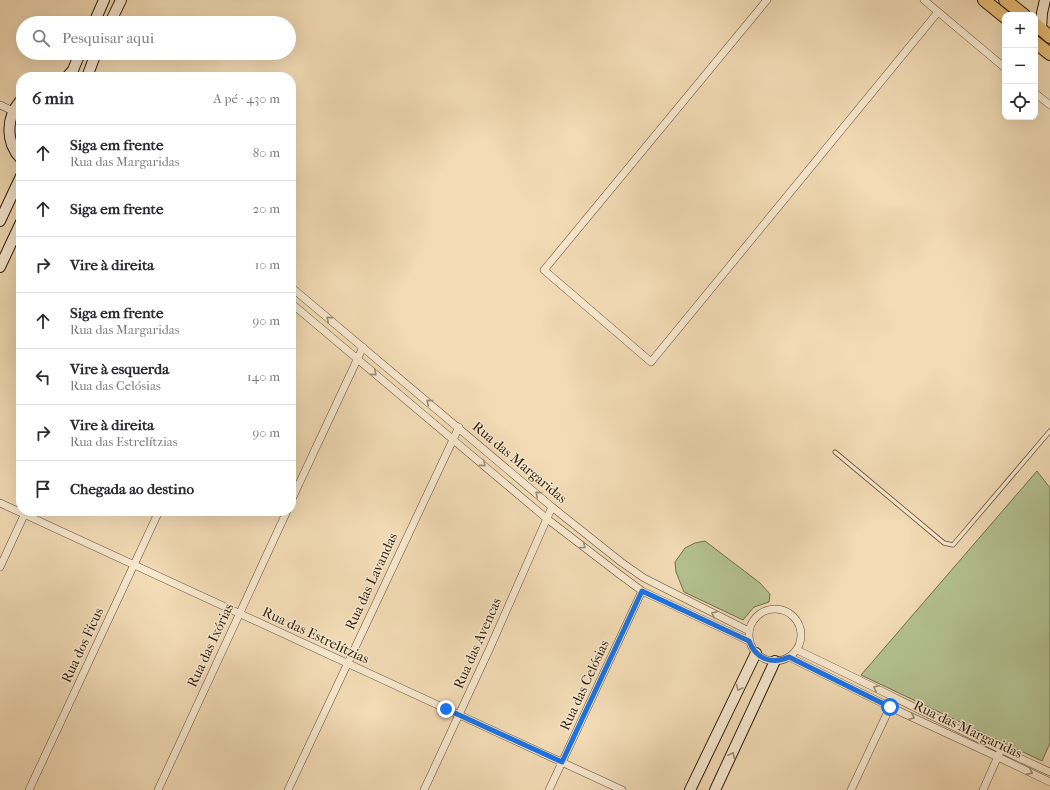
<!DOCTYPE html>
<html lang="pt">
<head>
<meta charset="utf-8">
<style>
	:root { --surface:#fff; --page:#f7f7f7; --text:#2b2b33; --muted:#7c7c81; --line:#e1e1e2 }
	body { margin:0; font-family:"IM FELL French Canon",serif; background:var(--page); color:var(--text) }
	.controls { position:absolute; right:12px; top:12px; display:grid; overflow:hidden; border-radius:8px; box-shadow:0 4px 16px #0002 }
	.controls button { width:36px; height:36px; display:grid; place-items:center; padding:0; border:0; border-bottom:1px solid var(--line); background:var(--surface); color:var(--text); font:20px sans-serif }
	.stop { position:absolute; width:12px; height:12px; margin:-9px; border:3px solid #1a73e8; border-radius:50%; background:#fff }
	.stop.end { background:#1a73e8; border-color:#fff; box-shadow:0 1px 4px #0008 }
	.list { margin:0; padding:0; list-style:none }
	h2 { display:flex; justify-content:space-between; align-items:center; height:52px; margin:0; padding:0 16px; font-size:17px }
	h2 small { font-size:13px; font-weight:400; color:var(--muted) }
	.list li { display:grid; grid-template-columns:26px 1fr auto; gap:12px; align-items:center; box-sizing:border-box; height:56px; padding:0 16px; border-top:1px solid var(--line) }
	.list b { display:block; font-size:15px; white-space:nowrap }
	.list p { margin:0; font-size:13px; white-space:nowrap; color:var(--muted) }
	.list em { font-size:13px; font-style:normal; color:var(--muted) }
	.icon { flex:none; width:22px; height:22px; fill:none; stroke:currentColor; stroke-width:2; stroke-linecap:round; stroke-linejoin:round }
	.map { position:relative; flex:none; width:1050px; height:790px; overflow:hidden }
	.search { position:absolute; background:var(--surface); box-shadow:0 4px 16px #0002; left:16px; top:16px; width:280px; height:44px; display:flex; align-items:center; gap:10px; box-sizing:border-box; padding:0 14px; border-radius:22px; color:var(--muted); font-size:15px }
	.panel { position:absolute; background:var(--surface); box-shadow:0 4px 16px #0002; left:16px; top:72px; width:280px; height:444px; border-radius:16px }
	.map>svg:first-child { display:block }
	.green { fill:#b4c192; stroke:#70704f }
	.lines { fill:none; stroke-linecap:round; stroke-linejoin:round }
	.lane-casing { stroke:#5e4e36; stroke-width:5 }
	.street-casing { stroke:#5e4e36; stroke-width:8 }
	.secondary-casing { stroke:#2d1f0c; stroke-width:12 }
	.primary-casing { stroke:#2d1f0c; stroke-width:14 }
	.lane { stroke:#f7e8cf; stroke-width:3.5 }
	.street { stroke:#f7e8cf; stroke-width:7 }
	.secondary { stroke:#f7e8cf; stroke-width:10 }
	.primary { stroke:#e9be7a; stroke-width:12 }
	.oneway { stroke:#9c8e77 }
	.route { stroke:#1a73e8; stroke-width:5 }
	.labels { text-anchor:middle; stroke-width:3; stroke-linejoin:round; paint-order:stroke }
	.street-label { font-size:14px; fill:#2d1f0c; stroke:#f7e8cf }
</style>
</head>
<body>
<div class="map">
<svg width="1050" height="790" viewBox="0 0 1050 790">
	<rect width="100%" height="100%" fill="#f2dbb5"/>
	<filter id="stains"><feTurbulence type="fractalNoise" baseFrequency=".005" numOctaves="4"/><feColorMatrix values="0 0 0 0 .2 0 0 0 0 .09 0 0 0 0 .02 0 0 0 .5 -.17"/></filter>
	<radialGradient id="worn" r=".72"><stop offset=".6" stop-color="#630" stop-opacity="0"/><stop offset="1" stop-color="#630" stop-opacity=".3"/></radialGradient>
	<!-- green -->
	<path class="green" d="M1037,471L1050,488V743L1042,761L861,675Z
		M705,541L760,583L770,594L769,602L754,607L743,620L684,592L676,572L675,562L685,548L695,543Z"/>
	<g class="lines">
		<!-- lane casing -->
		<g class="lane-casing">
			<path id="lane" d="M835,452L944,543L953,545L1050,431"/>
		</g>
		<!-- street casing -->
		<g class="street-casing">
			<path id="street" d="M767,0L544,270L651,362L938,12
				M924,0L1005,68
				M1035,93L1050,105
				M0,105L13,111
				M291,287L552,507L621,562L644,578L749,631
				M291,303L546,518L619,574L642,591L749,641
				M291,501L363,347
				M0,503L622,790
				M0,567L26,511
				M749 635a26 26 0 1 1 52 0a26 26 0 1 1-52 0Z
				M797,650C882,690 965,734 1050,772
				M789,657L890,707L998,757L1050,782
				M29,790L159,511
				M158,790L287,511
				M288,790L459,427
				M424,790L489,650L552,507
				M549,790L642,591
				M851,790L892,703
				M983,790L999,754"/>
		</g>
		<!-- secondary casing -->
		<g class="secondary-casing">
			<path id="secondary" d="M94,23L104,0
				M110,23L121,0
				M1041,30L1042,13L1045,0
				M67,77L73,70L80,53
				M87,77L96,53
				M21,100C6,117 5,142 21,159
				M0,221L21,176
				M0,267L21,222
				M690,790L756,653
				M715,790L775,661"/>
		</g>
		<!-- primary casing -->
		<g class="primary-casing">
			<path id="primary" d="M984,0L1005,17
				M1005,0L1024,15
				M1035,24L1050,37
				M1035,42L1050,54"/>
		</g>
		<!-- lane -->
		<use href="#lane" class="lane"/>
		<!-- street -->
		<use href="#street" class="street"/>
		<!-- secondary -->
		<use href="#secondary" class="secondary"/>
		<!-- primary -->
		<use href="#primary" class="primary"/>
	</g>
	<!-- one-way arrows -->
	<defs><path id="oneway-chevron" d="M-2-3.5L2.5 0L-2 3.5" fill="none" stroke-width="1.6" stroke-linecap="round" stroke-linejoin="round"/></defs>
	<g class="oneway">
		<use href="#oneway-chevron" transform="translate(329 319) rotate(-140)"/>
		<use href="#oneway-chevron" transform="translate(374 373) rotate(40)"/>
		<use href="#oneway-chevron" transform="translate(429 402) rotate(-140)"/>
		<use href="#oneway-chevron" transform="translate(483 464) rotate(40)"/>
		<use href="#oneway-chevron" transform="translate(538 494) rotate(-140)"/>
		<use href="#oneway-chevron" transform="translate(583 546) rotate(37)"/>
		<use href="#oneway-chevron" transform="translate(714 614) rotate(-153)"/>
		<use href="#oneway-chevron" transform="translate(739 688) rotate(116)"/>
		<use href="#oneway-chevron" transform="translate(876 688) rotate(-153)"/>
		<use href="#oneway-chevron" transform="translate(912 717) rotate(25)"/>
		<use href="#oneway-chevron" transform="translate(732 755) rotate(-65)"/>
		<use href="#oneway-chevron" transform="translate(1030 772) rotate(26)"/>
	</g>
	<g class="lines">
		<!-- route -->
		<path class="route" d="M446,709L562,762L642,591L749,641C756,659 772,665 789,657L890,707"/>
	</g>
	<g class="labels">
		<!-- street labels -->
		<g class="street-label">
			<text transform="translate(520 462) rotate(40)" y="5">Rua das Margaridas</text>
			<text transform="translate(371 581) rotate(-65)" y="5">Rua das Lavandas</text>
			<text transform="translate(316 635) rotate(25)" y="5">Rua das Estrelítzias</text>
			<text transform="translate(477 643) rotate(-66)" y="5">Rua das Avencas</text>
			<text transform="translate(82 645) rotate(-65)" y="5">Rua dos Fícus</text>
			<text transform="translate(210 645) rotate(-65)" y="5">Rua das Ixórias</text>
			<text transform="translate(584 685) rotate(-65)" y="5">Rua das Celósias</text>
			<text transform="translate(968 729) rotate(25)" y="5">Rua das Margaridas</text>
		</g>
	</g>
	<rect width="100%" height="100%" filter="url(#stains)"/>
	<rect width="100%" height="100%" fill="url(#worn)"/>
</svg>
<div class="controls">
<button>+</button>
<button>−</button>
<button><svg class="icon" aria-label="locate" viewBox="0 0 24 24"><circle cx="12" cy="12" r="6"/><path d="M12 2v4M12 18v4M2 12h4M18 12h4"/></svg></button>
</div>
<div class="stop" style="left:890px;top:707px"></div>
<div class="stop end" style="left:446px;top:709px"></div>
<div class="search"><svg class="icon" aria-label="search" viewBox="0 0 24 24"><circle cx="10" cy="10" r="6"/><path d="M15 15l6 6"/></svg>Pesquisar aqui</div>
<section class="panel">
<h2>6 min<small>A pé · 430 m</small></h2>
<ul class="list">
<li><svg class="icon" aria-label="ahead" viewBox="0 0 24 24"><path d="M12 20V5M6 11l6-6 6 6"/></svg><div><b>Siga em frente</b><p>Rua das Margaridas</p></div><em>80 m</em></li>
<li><svg class="icon" aria-label="ahead" viewBox="0 0 24 24"><path d="M12 20V5M6 11l6-6 6 6"/></svg><div><b>Siga em frente</b></div><em>20 m</em></li>
<li><svg class="icon" aria-label="right" viewBox="0 0 24 24"><path d="M7 20v-9h11M14 6l5 5-5 5"/></svg><div><b>Vire à direita</b></div><em>10 m</em></li>
<li><svg class="icon" aria-label="ahead" viewBox="0 0 24 24"><path d="M12 20V5M6 11l6-6 6 6"/></svg><div><b>Siga em frente</b><p>Rua das Margaridas</p></div><em>90 m</em></li>
<li><svg class="icon" aria-label="left" viewBox="0 0 24 24"><path d="M17 20v-9H6M10 6l-5 5 5 5"/></svg><div><b>Vire à esquerda</b><p>Rua das Celósias</p></div><em>140 m</em></li>
<li><svg class="icon" aria-label="right" viewBox="0 0 24 24"><path d="M7 20v-9h11M14 6l5 5-5 5"/></svg><div><b>Vire à direita</b><p>Rua das Estrelítzias</p></div><em>90 m</em></li>
<li><svg class="icon" aria-label="arrive" viewBox="0 0 24 24"><path d="M6 21V4h12l-3 4 3 4H6"/></svg><div><b>Chegada ao destino</b></div></li>
</ul>
</section>
</div>
</body>
</html>
